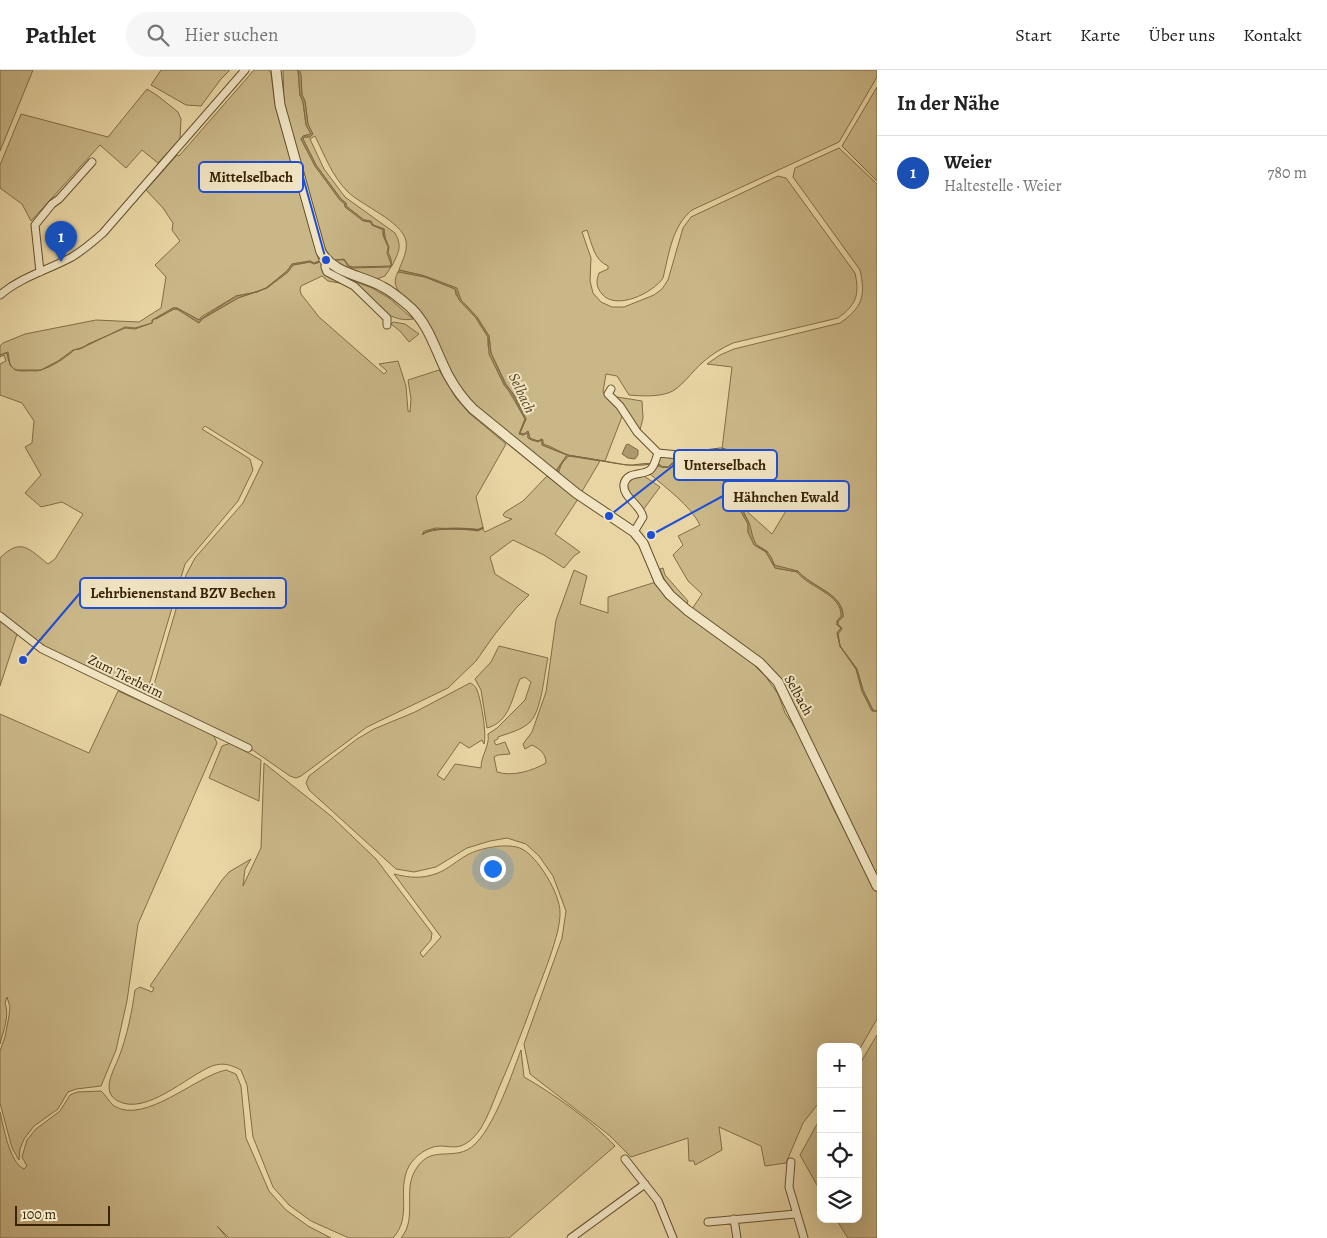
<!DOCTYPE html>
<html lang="de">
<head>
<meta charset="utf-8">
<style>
	:root { --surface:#fff; --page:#f6f6f6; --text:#222; --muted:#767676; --line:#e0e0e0; --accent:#ea580c }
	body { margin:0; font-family:Alegreya,serif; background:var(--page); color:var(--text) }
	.controls { position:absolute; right:15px; bottom:15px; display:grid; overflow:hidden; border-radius:10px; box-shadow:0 5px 20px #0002 }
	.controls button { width:45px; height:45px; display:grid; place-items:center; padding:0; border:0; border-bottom:1px solid var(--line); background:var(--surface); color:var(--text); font:25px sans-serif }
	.scale { position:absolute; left:15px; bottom:12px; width:95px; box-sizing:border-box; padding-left:5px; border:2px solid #392302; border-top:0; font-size:14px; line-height:18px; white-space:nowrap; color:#392302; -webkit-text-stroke:4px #f0e4c3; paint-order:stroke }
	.you { position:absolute; left:492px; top:798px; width:18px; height:18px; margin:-12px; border:4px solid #fff; border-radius:50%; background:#1a73e8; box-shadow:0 0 0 8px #1a73e833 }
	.badge { display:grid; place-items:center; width:32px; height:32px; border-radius:50%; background:var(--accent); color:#fff; font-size:16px; font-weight:700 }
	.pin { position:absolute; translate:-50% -41px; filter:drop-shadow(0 1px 2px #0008) }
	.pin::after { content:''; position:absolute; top:26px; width:18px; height:15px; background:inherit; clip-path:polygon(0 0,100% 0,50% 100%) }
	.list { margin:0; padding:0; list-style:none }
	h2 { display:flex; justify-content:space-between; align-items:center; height:65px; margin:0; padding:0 20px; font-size:21px }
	h2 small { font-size:16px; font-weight:400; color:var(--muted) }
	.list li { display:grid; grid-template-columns:32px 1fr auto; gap:15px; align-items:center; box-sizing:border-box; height:75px; padding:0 20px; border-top:1px solid var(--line) }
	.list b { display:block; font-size:19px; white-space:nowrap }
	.list p { margin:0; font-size:16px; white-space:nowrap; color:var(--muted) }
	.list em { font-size:16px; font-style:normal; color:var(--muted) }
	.icon { flex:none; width:28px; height:28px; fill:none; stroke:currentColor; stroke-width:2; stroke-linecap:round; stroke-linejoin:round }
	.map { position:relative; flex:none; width:877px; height:1168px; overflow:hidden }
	header { display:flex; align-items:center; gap:30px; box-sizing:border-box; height:70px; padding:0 25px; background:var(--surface); border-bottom:1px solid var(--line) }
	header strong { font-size:24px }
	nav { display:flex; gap:28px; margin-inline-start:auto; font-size:18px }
	.search { width:350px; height:45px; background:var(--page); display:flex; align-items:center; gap:12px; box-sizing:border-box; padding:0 18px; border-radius:28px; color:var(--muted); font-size:19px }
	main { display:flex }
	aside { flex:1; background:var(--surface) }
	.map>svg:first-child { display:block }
	.green { fill:#cab788; stroke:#826d45 }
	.water { fill:#ac986c; stroke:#7e6942 }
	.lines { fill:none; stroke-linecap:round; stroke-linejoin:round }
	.stream { stroke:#7e6942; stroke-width:2 }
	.minor-casing { stroke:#65502a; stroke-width:9 }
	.tertiary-casing { stroke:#65502a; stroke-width:11 }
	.minor { stroke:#f0e4c3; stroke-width:7 }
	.tertiary { stroke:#f0e4c3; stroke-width:9 }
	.labels { text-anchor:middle; stroke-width:4; stroke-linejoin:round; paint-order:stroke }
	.street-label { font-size:14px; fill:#392302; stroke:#f0e4c3 }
	.water-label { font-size:15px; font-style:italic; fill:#5c4622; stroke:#f0e4c3 }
	.leader { fill:none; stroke:#1d4ed8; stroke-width:2 }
	.callout-dot { fill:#1d4ed8; stroke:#f0e4c3; stroke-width:2 }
	.callout { fill:#f0e4c3; stroke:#1d4ed8; stroke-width:2 }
	.callout-label { font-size:15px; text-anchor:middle; font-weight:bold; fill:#392302 }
</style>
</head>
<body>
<header>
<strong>Pathlet</strong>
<div class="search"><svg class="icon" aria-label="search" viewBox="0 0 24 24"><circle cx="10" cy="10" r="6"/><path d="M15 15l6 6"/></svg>Hier suchen</div>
<nav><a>Start</a><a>Karte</a><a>Über uns</a><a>Kontakt</a></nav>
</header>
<main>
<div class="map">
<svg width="877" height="1168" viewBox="0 0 877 1168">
	<rect width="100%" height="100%" fill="#e8d5a3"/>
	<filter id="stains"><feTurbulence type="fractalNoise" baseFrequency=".004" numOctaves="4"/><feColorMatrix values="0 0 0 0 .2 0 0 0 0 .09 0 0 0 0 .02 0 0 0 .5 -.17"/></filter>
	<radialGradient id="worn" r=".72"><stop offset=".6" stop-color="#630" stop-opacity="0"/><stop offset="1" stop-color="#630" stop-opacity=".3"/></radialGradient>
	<!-- green -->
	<path class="green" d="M0,0H33L0,81Z
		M161,0H230L221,9L201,36L186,35L151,15Z
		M254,0H269L271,3L275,35L319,191L314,193L310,191L292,194L287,201L266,218L257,222L236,226L201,247L199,250L177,238H173L156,249L174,239H177L199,253L202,249L238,228L267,218L288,202L293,195L310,192L314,194L320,192L325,205L345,214L328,211L322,206L301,216L300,220L301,224L319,247L384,304L387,301L379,294L398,291L406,316L408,341L410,342L411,329L408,310L439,300L456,328L469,343L506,374L476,427L483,457L478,460L436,458L424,461L423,464C431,457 466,459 478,461L482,458L485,462L512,449L505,447L503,445L505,442L523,431L547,406L578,429L555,464L580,482L574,486L564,498L544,485L513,470L490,487L495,504L529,525L517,537L495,564L476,591L448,618L367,657L301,706L296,708L290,706L241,672L154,632L151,625L186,505L195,488L243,433L263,392L205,356L202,359L250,389L253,400L238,431L185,494L147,622L140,625L45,578L0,543V488C21,467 29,479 48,494L55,489L83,444L62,432L41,437L25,423L41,405L25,377L32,373L34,351L22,333L0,325V294L6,291L4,285L0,287V276L3,273L25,264L96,250L139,252L161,238L166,207L155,195L180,171L172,160L173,153L163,138L146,120L177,85L179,86Z
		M283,0H298L300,25L303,32L306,55L311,64L303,66L301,69L315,96L340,130L345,134V137L363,150L371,152L372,155L383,159V165L386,172L384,159L373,155L371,151L364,150L346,136V133L341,129L316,95L303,69L304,67H310L312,64L308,54L305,31L302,25L300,0H877V7L839,72L692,140C672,156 669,184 663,208C653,223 616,241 602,224C596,217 596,211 599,203L608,199V196C594,190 592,174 587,160L582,162L591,188L590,211L593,223L601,232L612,237H624L654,225L662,219L668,210L683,158L691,147L778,106L786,108L855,203C860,225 856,235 838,248L733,273C722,278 712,284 703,292C693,300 680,320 668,323C656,327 642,326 629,325L617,306L606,304L603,322L619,337L623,344L605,391L568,385L543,374L542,369L538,371L530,369L528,361L524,364L520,363L526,349L514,325L506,314L491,283L489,266L477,247L461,230L456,218L421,205L399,200C402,191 408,181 406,171C403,152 361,135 348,122C332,106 325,86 315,66L310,69L324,99L345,127L395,163C403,177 398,183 392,196H389L391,197L385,206L377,209L343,196L334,191L326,180L321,169L284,33Z
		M877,17V111L842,76Z
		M147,19L158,26L178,42L181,49L180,69L158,93L142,80L126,98L100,75L31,151L22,134L0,118V95L21,44L108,67Z
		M839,78L877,114V641L873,640L863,620L857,599L840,576L838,563L842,558L838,555V551L843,547C844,523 811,517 798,501L776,497L767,481L755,474L750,461L749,453L741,436L772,464L798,421L780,416L732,380L722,379L732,297L707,294L720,285L734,279L840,253C862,238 866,226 860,200L793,107L795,98Z
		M400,201L425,207L455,219L456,225L476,248L488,267V276L499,304L525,349L519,364L523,365L528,362V368L538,372L542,370V375L567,385L557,399L558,404C539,389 520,373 502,358C488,346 473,336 463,321C446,297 439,267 422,243C411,228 387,222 398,202Z
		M334,204L372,218L389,228L413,249C403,251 394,248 385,243Z
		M393,252L405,254L419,264L409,272L400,261L391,254Z
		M617,327L642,331L643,348L640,360L616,328Z
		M720,385L733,387L721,405L705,397L672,393L668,397H663L657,393L662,386Z
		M569,386L600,391L581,423L558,405C558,397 563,391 569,386Z
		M672,394L705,399L722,409L748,454V462L754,474L766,482L775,498L798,502C809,518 842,523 842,546L837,551V555L841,558L837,563L840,576L856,599L862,621L872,641H877V805L782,611C758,582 722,561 692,539L702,524L688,511L673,485L683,475L678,466L700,455C690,435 667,419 650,404L656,395C662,397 668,399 672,394Z
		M634,406H644L660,417L643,440L630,424L626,415L629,410Z
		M663,498L665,505L688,531L687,534C675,528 664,512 660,499Z
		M574,500L587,506L580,534L608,543V527L656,512L688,545L751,592L766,607L778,624L785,643L800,666L833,738L877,823V949L858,982V977H821V1030L803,1053L786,1093L765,1096L761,1076L719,1057L722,1080L697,1094L695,1095L694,1091H689L688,1068L631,1087L609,1065L530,1004L524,974L562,868L566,841L553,806L539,786L526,774L507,768L490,771L467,778L436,797L414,802L396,799L309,720L306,713L309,706L357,669L374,659L415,642L470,613C474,615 474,615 476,618C481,627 487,665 484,674L482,670L469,678L460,672L437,705L444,710L455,694L481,698C481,685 490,676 488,664L497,658L525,630L531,612L525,607L520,609C512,627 510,652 487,658L481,620L475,609L491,592L499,576L548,588C544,604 542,640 530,652C522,660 509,663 498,667V669L494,671L496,675L505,672L510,684L498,685L494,687L497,702C512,707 532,701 546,693C546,684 540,679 532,675L525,679L523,674L532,662L546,622L556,550Z
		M0,550L17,564L0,616Z
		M118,621L213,664L217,673L138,854L127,931L116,980L101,1016L76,1019L68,1022L58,1039L34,1056L24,1069L20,1079L19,1090L12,1078L0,1033V981L5,967L9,946L10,937L7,927L5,933C10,945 3,962 0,974V644L89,683Z
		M231,673L261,690L259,731L209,708L222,676Z
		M264,693L331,746L376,789L432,863L431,870L420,883L423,887L441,867L394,804C410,808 422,809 438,803C448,799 458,790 467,785C480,778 508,772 522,779C538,787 560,824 560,842C561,864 541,910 533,932C522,962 511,991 498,1020C493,1033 488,1046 481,1058C477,1064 472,1070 465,1074C457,1079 448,1076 439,1076C427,1077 415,1086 409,1096C396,1120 413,1146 393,1168H349L311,1151L289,1135L273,1117L253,1067L247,1015L241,1000C231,995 224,992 212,996C187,1006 146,1046 118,1031C100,1022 114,1000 119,987C127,966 132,942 135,920L140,917L152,922L154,918L150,916L222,810L229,802L251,789L245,799L243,816L261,778Z
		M877,965V1168H848L836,1149H858V997Z
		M521,980L524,1007C554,1024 592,1051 615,1076L509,1168H401C418,1148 402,1120 416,1099C430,1076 448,1089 467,1080C491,1068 511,1006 521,980Z
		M226,1000L236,1004L241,1016L246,1068L269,1121L286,1140L308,1156L331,1168H229L217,1156L227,1168H0V1042C4,1058 9,1092 24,1099L27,1096L22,1087L27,1070L36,1059L60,1041L70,1025L77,1022L101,1021C106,1025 109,1032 114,1036C145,1055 196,1006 226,1000Z
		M821,1047V1122L800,1085Z"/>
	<!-- water -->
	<path class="water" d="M298,0L301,4L302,25L305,31L308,54L313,64L310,67H304L303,69L316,95L341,129L346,133V136L364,150L371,151L373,155L384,159V165L389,177L388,183C391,186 392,193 391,197L353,198L348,196L344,190H335L344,189L349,196L353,197L391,196V194L387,183L388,177L383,165V160L372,155L370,152L363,151L345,137V134L340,130L315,96L301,69L303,66L311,64L306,55L303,32L300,25Z
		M310,191L314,193L319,191L320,192L314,194L310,192L293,195L288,202L267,218L238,228L202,249L199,253L177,239H174L153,250L152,253L135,259L125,258L88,274C83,278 79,278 74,280C73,281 69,285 68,285C61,291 50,297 41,300C36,302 30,300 25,301C12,302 9,295 7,283L0,285L8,282L10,295L15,300H41L58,291L73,280L80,279L125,257L135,258L152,253V250L173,238H177L199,250L236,226L257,222L266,218L287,201L292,194Z
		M399,200L425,206L457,218L461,230L477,247L489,266L491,283L505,314L514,325L526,349L520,363L524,364L528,361L530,368L538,371L542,369L543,370V374C552,376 560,383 568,385C588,389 607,391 626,395C635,396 644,392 652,394C625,399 597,388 569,386C562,391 560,397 558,405L557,400L567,385L542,375V370C538,372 532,371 528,368V363L523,365L519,364L525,349L513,326L504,315L489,284L488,267L476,248L459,230L455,219L425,207L398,202Z
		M628,374L638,380V385L635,389L628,388L622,384L626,375Z
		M657,393L663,397H668L672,393L705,397L724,407L749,453C752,460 751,464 755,472C760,482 769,476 774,495L798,501C811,517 844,524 843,547L838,551V554L842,559L838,564L840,576L857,599L863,620L873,640L877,641H872L862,621L856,599L840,576L837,563L841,558L837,555V551L841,546C842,524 809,518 797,502L775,498L766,482L754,475L748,462V454L722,409L705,399L672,394C668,399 662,398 656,395Z"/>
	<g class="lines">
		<!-- stream -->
		<path class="stream" d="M423,464C431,457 466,458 478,460L483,458"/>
		<!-- minor casing -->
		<g class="minor-casing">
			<path id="minor" d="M326,190L325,197L327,202L354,216L387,248V255
				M40,202L35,155L52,134L59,129L92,92
				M0,225C21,207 48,200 72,187C83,180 93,172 103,163L245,0
				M611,319L608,324L620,336L637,362L658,383C656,388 655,396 650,400C642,406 627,401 624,414C622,427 641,435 643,447L634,462
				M658,383L689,386L721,382L734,386L758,408L771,415L781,420L796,423
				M0,546L42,579L248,678
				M625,1089L658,1131L673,1168
				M791,1092L789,1117L804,1168
				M734,1149L737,1168
				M708,1152L796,1144
				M571,1168L645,1114"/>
		</g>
		<!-- tertiary casing -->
		<g class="tertiary-casing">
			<path id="tertiary" d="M276,0L280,35L321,182C334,204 362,205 383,217C393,222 402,230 411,238C430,257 436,282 448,305C455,318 463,329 473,339L576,423L634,462L643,473L659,511L670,525L687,540L760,593L778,612L877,816"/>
		</g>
		<!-- minor -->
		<use href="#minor" class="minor"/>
		<!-- tertiary -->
		<use href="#tertiary" class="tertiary"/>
	</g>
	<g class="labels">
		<!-- street labels -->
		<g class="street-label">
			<text transform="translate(126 606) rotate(26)" y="5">Zum Tierheim</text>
			<text transform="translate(799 625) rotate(61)" y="5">Selbach</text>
		</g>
		<!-- water labels -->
		<g class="water-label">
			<text transform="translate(522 323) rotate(65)" y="5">Selbach</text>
		</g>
	</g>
	<!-- callouts -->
	<path class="leader" d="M326 190L303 107M609 446L674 395M651 465L723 426M23 590L80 523"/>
	<g class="callout-dot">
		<circle cx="326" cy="190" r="5"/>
		<circle cx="609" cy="446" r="5"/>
		<circle cx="651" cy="465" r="5"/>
		<circle cx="23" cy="590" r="5"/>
	</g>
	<g class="callout">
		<rect x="199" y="92" width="104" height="30" rx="5"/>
		<rect x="674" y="380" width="103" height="30" rx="5"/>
		<rect x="723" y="411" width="126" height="30" rx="5"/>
		<rect x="80" y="508" width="206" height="30" rx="5"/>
	</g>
	<g class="callout-label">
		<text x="251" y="112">Mittelselbach</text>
		<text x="725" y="400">Unterselbach</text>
		<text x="786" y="432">Hähnchen Ewald</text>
		<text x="183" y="528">Lehrbienenstand BZV Bechen</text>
	</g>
	<rect width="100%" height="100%" filter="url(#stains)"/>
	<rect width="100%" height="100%" fill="url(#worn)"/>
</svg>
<div class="controls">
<button>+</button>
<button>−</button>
<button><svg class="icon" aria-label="locate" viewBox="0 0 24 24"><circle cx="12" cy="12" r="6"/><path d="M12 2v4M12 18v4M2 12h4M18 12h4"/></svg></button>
<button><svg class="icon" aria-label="layers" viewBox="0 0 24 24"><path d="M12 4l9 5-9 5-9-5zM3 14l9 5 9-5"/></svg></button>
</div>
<div class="scale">100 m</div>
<div class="you"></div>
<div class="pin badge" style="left:61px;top:192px;background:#1a4fb4">1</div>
</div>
<aside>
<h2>In der Nähe<small></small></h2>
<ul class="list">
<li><span class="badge" style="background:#1a4fb4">1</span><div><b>Weier</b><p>Haltestelle · Weier</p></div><em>780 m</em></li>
</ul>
</aside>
</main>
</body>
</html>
